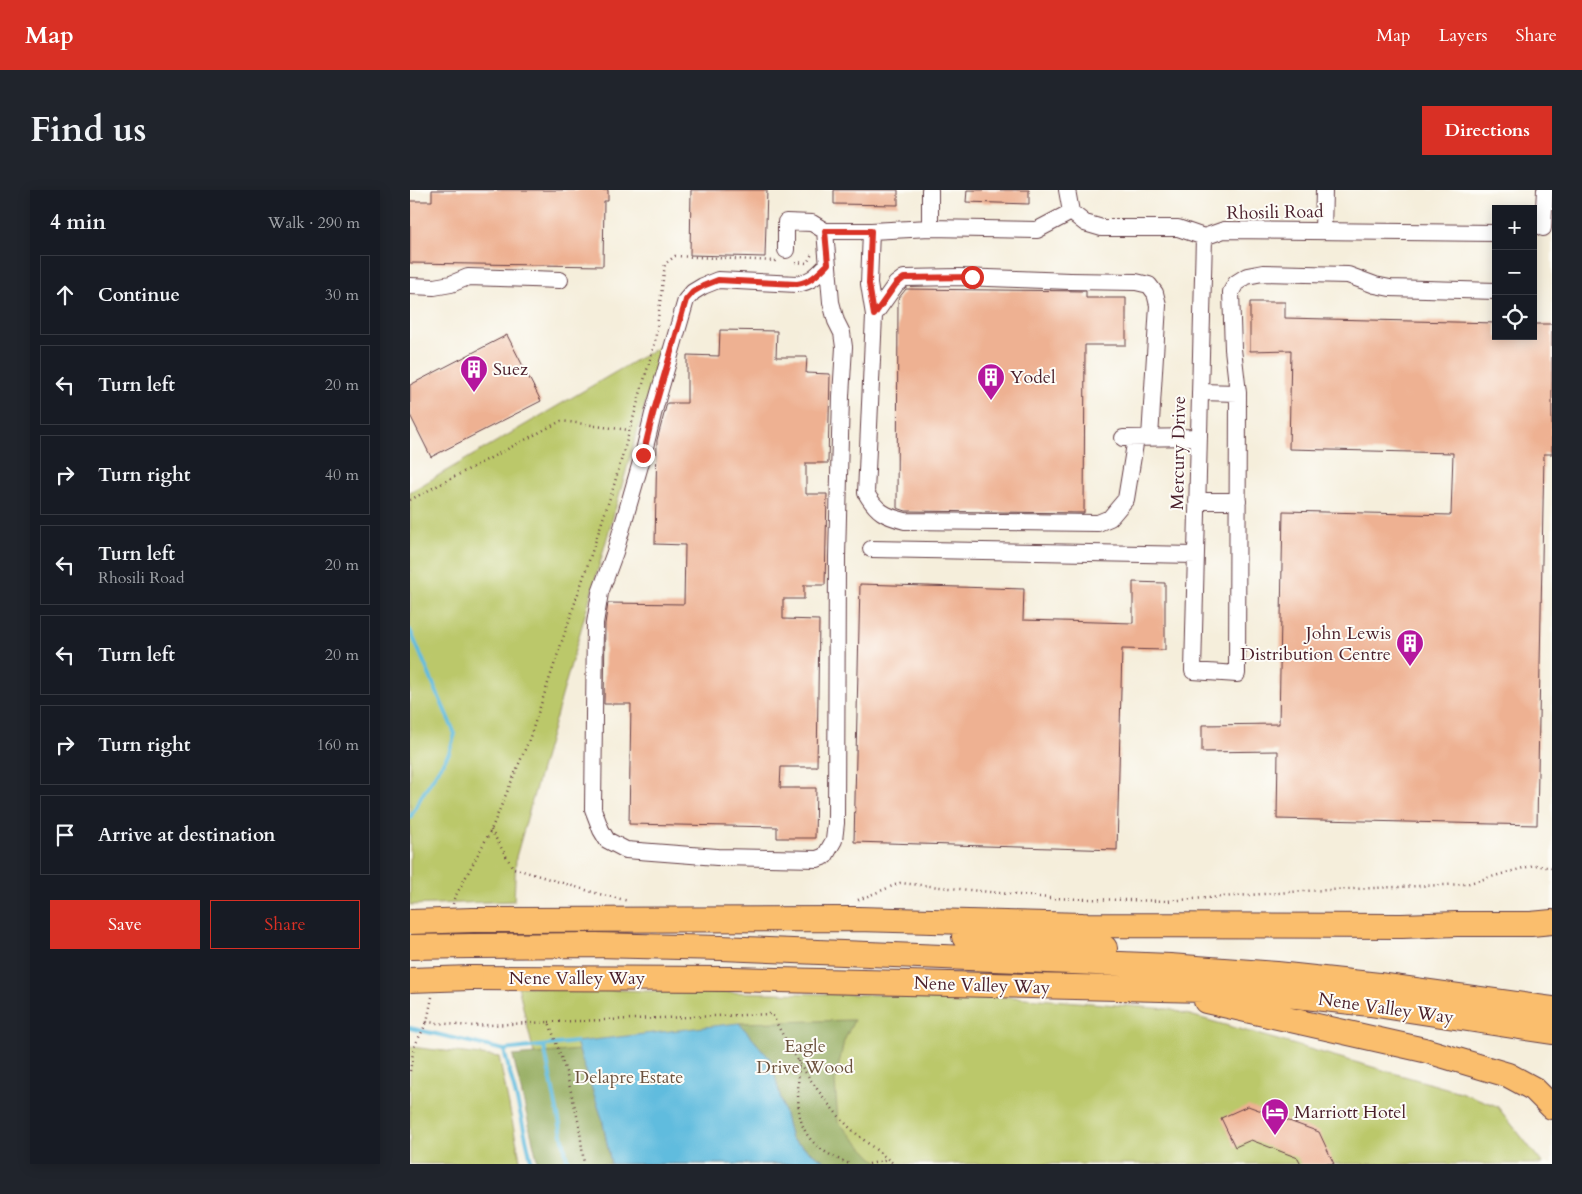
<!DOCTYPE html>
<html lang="en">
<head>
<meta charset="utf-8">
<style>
	:root { --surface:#171b24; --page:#20242c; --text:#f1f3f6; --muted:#9ea1a6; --line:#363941; --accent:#d93025 }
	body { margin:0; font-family:Cardo,serif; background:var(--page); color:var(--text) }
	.controls { position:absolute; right:15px; top:15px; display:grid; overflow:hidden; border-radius:0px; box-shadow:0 2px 12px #0003 }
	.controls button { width:45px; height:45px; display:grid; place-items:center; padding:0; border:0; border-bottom:1px solid var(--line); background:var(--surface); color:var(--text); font:25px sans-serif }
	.stop { position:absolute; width:15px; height:15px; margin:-11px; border:4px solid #d93025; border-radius:50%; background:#fff }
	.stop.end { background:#d93025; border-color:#fff; box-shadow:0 1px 5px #0008 }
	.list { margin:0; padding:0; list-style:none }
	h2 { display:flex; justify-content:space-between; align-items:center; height:65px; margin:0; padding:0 20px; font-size:21px }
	h2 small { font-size:16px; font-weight:400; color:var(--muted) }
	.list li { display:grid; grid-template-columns:32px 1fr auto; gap:15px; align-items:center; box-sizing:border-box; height:80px; margin:0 10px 10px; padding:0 10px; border:1px solid var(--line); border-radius:0px }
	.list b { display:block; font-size:19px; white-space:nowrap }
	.list p { margin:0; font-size:16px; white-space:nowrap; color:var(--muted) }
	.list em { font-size:16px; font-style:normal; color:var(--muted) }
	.actions { display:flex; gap:10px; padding:15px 20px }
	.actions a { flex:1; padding:11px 0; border:1px solid var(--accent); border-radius:0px; text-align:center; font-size:18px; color:var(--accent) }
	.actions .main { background:var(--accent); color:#fff }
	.icon { flex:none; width:28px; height:28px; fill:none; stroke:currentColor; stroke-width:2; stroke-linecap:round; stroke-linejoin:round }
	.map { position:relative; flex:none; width:1142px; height:974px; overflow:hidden; border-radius:0px }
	header { display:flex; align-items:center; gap:30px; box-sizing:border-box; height:70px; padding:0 25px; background:var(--accent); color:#fff }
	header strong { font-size:24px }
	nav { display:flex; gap:28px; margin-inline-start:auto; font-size:18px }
	.intro { display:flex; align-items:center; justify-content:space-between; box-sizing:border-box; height:120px; padding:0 30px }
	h1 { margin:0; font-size:35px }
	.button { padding:12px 22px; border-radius:0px; background:var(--accent); color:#fff; font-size:18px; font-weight:700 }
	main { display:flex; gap:30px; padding:0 30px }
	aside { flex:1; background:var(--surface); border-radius:0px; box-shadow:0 2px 12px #0003 }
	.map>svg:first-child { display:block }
	.green { fill:#bbc86a; stroke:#82744a }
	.forest { fill:#94ac5e; stroke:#6f6644 }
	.water { fill:#61bcde; stroke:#566e84 }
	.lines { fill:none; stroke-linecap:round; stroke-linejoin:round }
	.stream { stroke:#61bcde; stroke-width:4 }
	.building { fill:#eeb192 }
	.minor-casing { stroke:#643e45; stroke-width:18 }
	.highway-casing { stroke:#643e45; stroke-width:26 }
	.path { stroke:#643e45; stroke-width:2.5; stroke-dasharray:1 4; stroke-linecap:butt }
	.minor { stroke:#fff; stroke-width:16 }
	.highway { stroke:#fabe6d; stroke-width:24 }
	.highway-bridge-casing { stroke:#643e45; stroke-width:26; stroke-linecap:butt }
	.highway-bridge { stroke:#fabe6d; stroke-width:24 }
	.route { stroke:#d93025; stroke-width:6 }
	.labels { text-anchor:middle; stroke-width:4; stroke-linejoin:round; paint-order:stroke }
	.street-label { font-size:18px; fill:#4a1f2b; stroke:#fdfcf7 }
	.poi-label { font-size:18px; fill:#4a1f2b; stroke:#fdfcf7; text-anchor:start }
	.park-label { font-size:18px; fill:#6c523e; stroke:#fdfcf7 }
</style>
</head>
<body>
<header>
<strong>Map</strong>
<nav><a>Map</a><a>Layers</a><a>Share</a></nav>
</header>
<div class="intro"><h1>Find us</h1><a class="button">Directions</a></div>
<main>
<aside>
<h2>4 min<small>Walk · 290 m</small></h2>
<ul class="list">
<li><svg class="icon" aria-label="ahead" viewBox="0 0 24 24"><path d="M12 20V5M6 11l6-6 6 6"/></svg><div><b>Continue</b></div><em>30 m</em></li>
<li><svg class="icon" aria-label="left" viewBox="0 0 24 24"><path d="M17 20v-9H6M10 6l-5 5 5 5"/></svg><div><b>Turn left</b></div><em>20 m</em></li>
<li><svg class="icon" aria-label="right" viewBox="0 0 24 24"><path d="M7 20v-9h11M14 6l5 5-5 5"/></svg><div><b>Turn right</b></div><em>40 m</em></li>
<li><svg class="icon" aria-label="left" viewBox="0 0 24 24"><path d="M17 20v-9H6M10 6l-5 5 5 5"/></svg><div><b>Turn left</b><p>Rhosili Road</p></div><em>20 m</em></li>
<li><svg class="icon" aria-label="left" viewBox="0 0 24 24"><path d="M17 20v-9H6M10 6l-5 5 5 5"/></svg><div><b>Turn left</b></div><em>20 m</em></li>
<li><svg class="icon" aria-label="right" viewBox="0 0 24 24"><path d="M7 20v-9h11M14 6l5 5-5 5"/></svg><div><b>Turn right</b></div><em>160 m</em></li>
<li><svg class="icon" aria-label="arrive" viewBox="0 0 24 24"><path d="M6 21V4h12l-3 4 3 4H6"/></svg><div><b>Arrive at destination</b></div></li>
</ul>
<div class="actions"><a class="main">Save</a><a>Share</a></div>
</aside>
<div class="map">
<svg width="1142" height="974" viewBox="0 0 1142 974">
	<rect width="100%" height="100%" fill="#fdfcf7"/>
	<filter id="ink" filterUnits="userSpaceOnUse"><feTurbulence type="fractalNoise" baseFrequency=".02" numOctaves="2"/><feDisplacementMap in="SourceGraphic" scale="10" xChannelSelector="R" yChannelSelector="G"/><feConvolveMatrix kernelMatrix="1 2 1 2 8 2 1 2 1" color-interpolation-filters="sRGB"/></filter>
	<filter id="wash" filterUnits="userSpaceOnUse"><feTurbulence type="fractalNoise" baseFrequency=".0096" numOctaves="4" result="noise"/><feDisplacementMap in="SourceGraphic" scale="20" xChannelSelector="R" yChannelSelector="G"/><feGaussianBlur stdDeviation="1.12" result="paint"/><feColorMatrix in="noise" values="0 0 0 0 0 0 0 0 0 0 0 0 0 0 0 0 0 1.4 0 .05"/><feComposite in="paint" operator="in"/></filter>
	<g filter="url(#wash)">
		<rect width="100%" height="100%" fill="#f5eedb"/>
		<!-- green -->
		<path class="green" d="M252,155L106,667L104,711L0,715V302Z
			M108,796L235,801L602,807L759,819L1050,902L1087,916L1133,974H150Z
			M0,857L89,867L111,974H0Z"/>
		<!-- forest -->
		<path class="forest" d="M444,830L434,851L425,892L428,932L463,968L472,974H419L381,949L361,870L329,833Z
			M169,860L192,928L201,974H128L103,866Z"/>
		<!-- water -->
		<path class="water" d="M329,833L361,870L381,949L419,974H201L192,928L166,852Z"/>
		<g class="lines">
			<!-- stream -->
			<path class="stream" d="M0,440L45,544L39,563L11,607L0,628
				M0,838L94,860L166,852
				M134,856L158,974
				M94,860L110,922L122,974"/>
		</g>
		<g id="blocks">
			<!-- building -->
			<path class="building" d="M22,0H198V11H194L193,76L0,73V11H22Z
				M281,0H357L355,67L280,65Z
				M424,0H488V15L424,14Z
				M557,0H619V14L556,12Z
				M496,99L676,101V108H716V155H675L674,323L496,321L487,318L488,109Z
				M840,112H875V128L1086,133V146H1123V134H1142V264H1134L1127,635L867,629L868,561L792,562V535L869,534L873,321L1041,325L1043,263L879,259L881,160L840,161Z
				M310,140L367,141L366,167H397L396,183L420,184L418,273H396V304H417L415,395H394V409H373V429L409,430L407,577H371L370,598H406L405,648H367V637L219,634L221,514H194L195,434L198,413L274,414L275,355L245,354L247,250L257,213H277V165L309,166Z
				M97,145L131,211L21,267L0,225V195Z
				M723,392L755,393V460L712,459L707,660L444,652L450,394L614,399L613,430L723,433Z
				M838,916L909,942L924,974H891L888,968L841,950L825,957L811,928Z"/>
		</g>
	</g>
	<g filter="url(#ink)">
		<use href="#blocks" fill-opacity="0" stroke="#643e45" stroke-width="1"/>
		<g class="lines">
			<!-- minor casing -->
			<g class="minor-casing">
				<path id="minor" d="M520,0V38
					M657,0L661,22
					M1133,38L1135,0
					M415,41L421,112L426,131L432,143L434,157L431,206L427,367L426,633L424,650L415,666L407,669L307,667L216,660L197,650L191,640L183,619L185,433L190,403L205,362L233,265L243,224L276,110L283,102L293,96L308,90L387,94C402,92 408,84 418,74
					M415,41H461L520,38L627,40L661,22L675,33L692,38H768L794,47L814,40L1086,43
					M461,41L459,94L464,125
					M913,41L914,0
					M376,60V32L402,33L415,41
					M0,96L24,97L41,94L58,87L150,90
					M790,202L828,203L827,484L783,481L794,47
					M828,203L823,159L821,102L826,93L837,86L853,83L938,85L965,95L980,98L1086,101
					M713,248L789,247
					M726,248L716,309L700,328L688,333L495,331C475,326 467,322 456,303L464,125L486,94L494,88L550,87L660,91L726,92L739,95L745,103L748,115L740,248
					M787,311H828
					M461,359L786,365"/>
			</g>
			<!-- highway casing -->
			<g class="highway-casing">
				<path id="highway" d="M63,730L448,729L673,735L992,736L1047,734H1121L1142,732
					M554,747L695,758
					M61,756L186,755L311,758L760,776L867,784L969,795L1142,819
					M61,788L321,789L837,801L960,814L1142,842
					M796,811L1014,860L1098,885L1124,899L1142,917"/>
			</g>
			<!-- path -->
			<path class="path" d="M385,72L397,73L402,64
				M185,236L220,240
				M0,310L151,231L182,235
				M81,640L103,678L189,704L219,711
				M448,710L490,693L639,708L755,711L895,701L1056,694L1124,675L1142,678
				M43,714L44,709L81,640L119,550L202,302L245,152L255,74L265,66L367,71
				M22,807L17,832L59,836L139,832L156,882L169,934L174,974
				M139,832L362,824C380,861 410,908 439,937C453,950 469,962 484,974
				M389,871C387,926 383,952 440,974
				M0,881L4,857L17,832
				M459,974L478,970"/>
			<!-- minor -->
			<use href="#minor" class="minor"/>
			<!-- highway -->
			<use href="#highway" class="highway"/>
			<!-- highway-bridge casing -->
			<g class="highway-bridge-casing">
				<path id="highway-bridge" d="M0,732L63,730
					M0,757L61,756
					M0,790L61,788"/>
			</g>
			<!-- highway-bridge -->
			<use href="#highway-bridge" class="highway-bridge"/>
		</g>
	</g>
	<g class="lines" filter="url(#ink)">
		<!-- route -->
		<path class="route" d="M233,265L243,224L276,110L283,102L293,96L308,90L387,94C401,92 408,84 418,74L415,41H461L459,94L464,125L486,94L494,88L562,87"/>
	</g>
	<!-- icons -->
	<defs>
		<g id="building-pin" transform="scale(1.4375)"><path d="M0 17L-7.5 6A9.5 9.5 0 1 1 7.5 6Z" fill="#b5179e" stroke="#fdfcf7"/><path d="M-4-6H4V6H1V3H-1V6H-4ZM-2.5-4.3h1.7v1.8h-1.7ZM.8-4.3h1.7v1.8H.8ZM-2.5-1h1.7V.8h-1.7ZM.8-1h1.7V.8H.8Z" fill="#fff"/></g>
		<g id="hotel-pin" transform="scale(1.4375)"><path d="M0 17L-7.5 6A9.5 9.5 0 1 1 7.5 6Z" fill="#b5179e" stroke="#fdfcf7"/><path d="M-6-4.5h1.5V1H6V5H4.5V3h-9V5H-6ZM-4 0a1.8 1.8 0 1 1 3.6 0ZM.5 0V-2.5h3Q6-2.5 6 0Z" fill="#fff"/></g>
	</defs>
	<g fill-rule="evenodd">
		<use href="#building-pin" x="64" y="179"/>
		<use href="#building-pin" x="581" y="187"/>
		<use href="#building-pin" x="1000" y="453"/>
		<use href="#hotel-pin" x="865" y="922"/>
	</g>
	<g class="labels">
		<!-- street labels -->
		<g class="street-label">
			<text transform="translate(865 22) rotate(-1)" y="6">Rhosili Road</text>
			<text transform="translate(768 263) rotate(-89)" y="6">Mercury Drive</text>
			<text x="167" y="794">Nene Valley Way</text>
			<text transform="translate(572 795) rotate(2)" y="6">Nene Valley Way</text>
			<text transform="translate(976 818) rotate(8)" y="6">Nene Valley Way</text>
		</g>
		<!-- poi labels -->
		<g class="poi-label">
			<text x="83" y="185">Suez</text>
			<text x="600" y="193">Yodel</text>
			<text x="981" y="449" text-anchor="end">John Lewis<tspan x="981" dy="21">Distribution Centre</tspan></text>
			<text x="884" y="928">Marriott Hotel</text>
		</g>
		<!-- park labels -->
		<g class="park-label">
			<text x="395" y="862">Eagle<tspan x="395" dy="21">Drive Wood</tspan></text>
			<text x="219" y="893">Delapre Estate</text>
		</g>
	</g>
</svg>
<div class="controls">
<button>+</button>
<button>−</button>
<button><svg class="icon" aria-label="locate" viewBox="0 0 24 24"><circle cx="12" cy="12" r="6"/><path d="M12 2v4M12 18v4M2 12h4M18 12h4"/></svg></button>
</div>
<div class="stop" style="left:562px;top:87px"></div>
<div class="stop end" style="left:233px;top:265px"></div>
</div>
</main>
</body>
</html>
